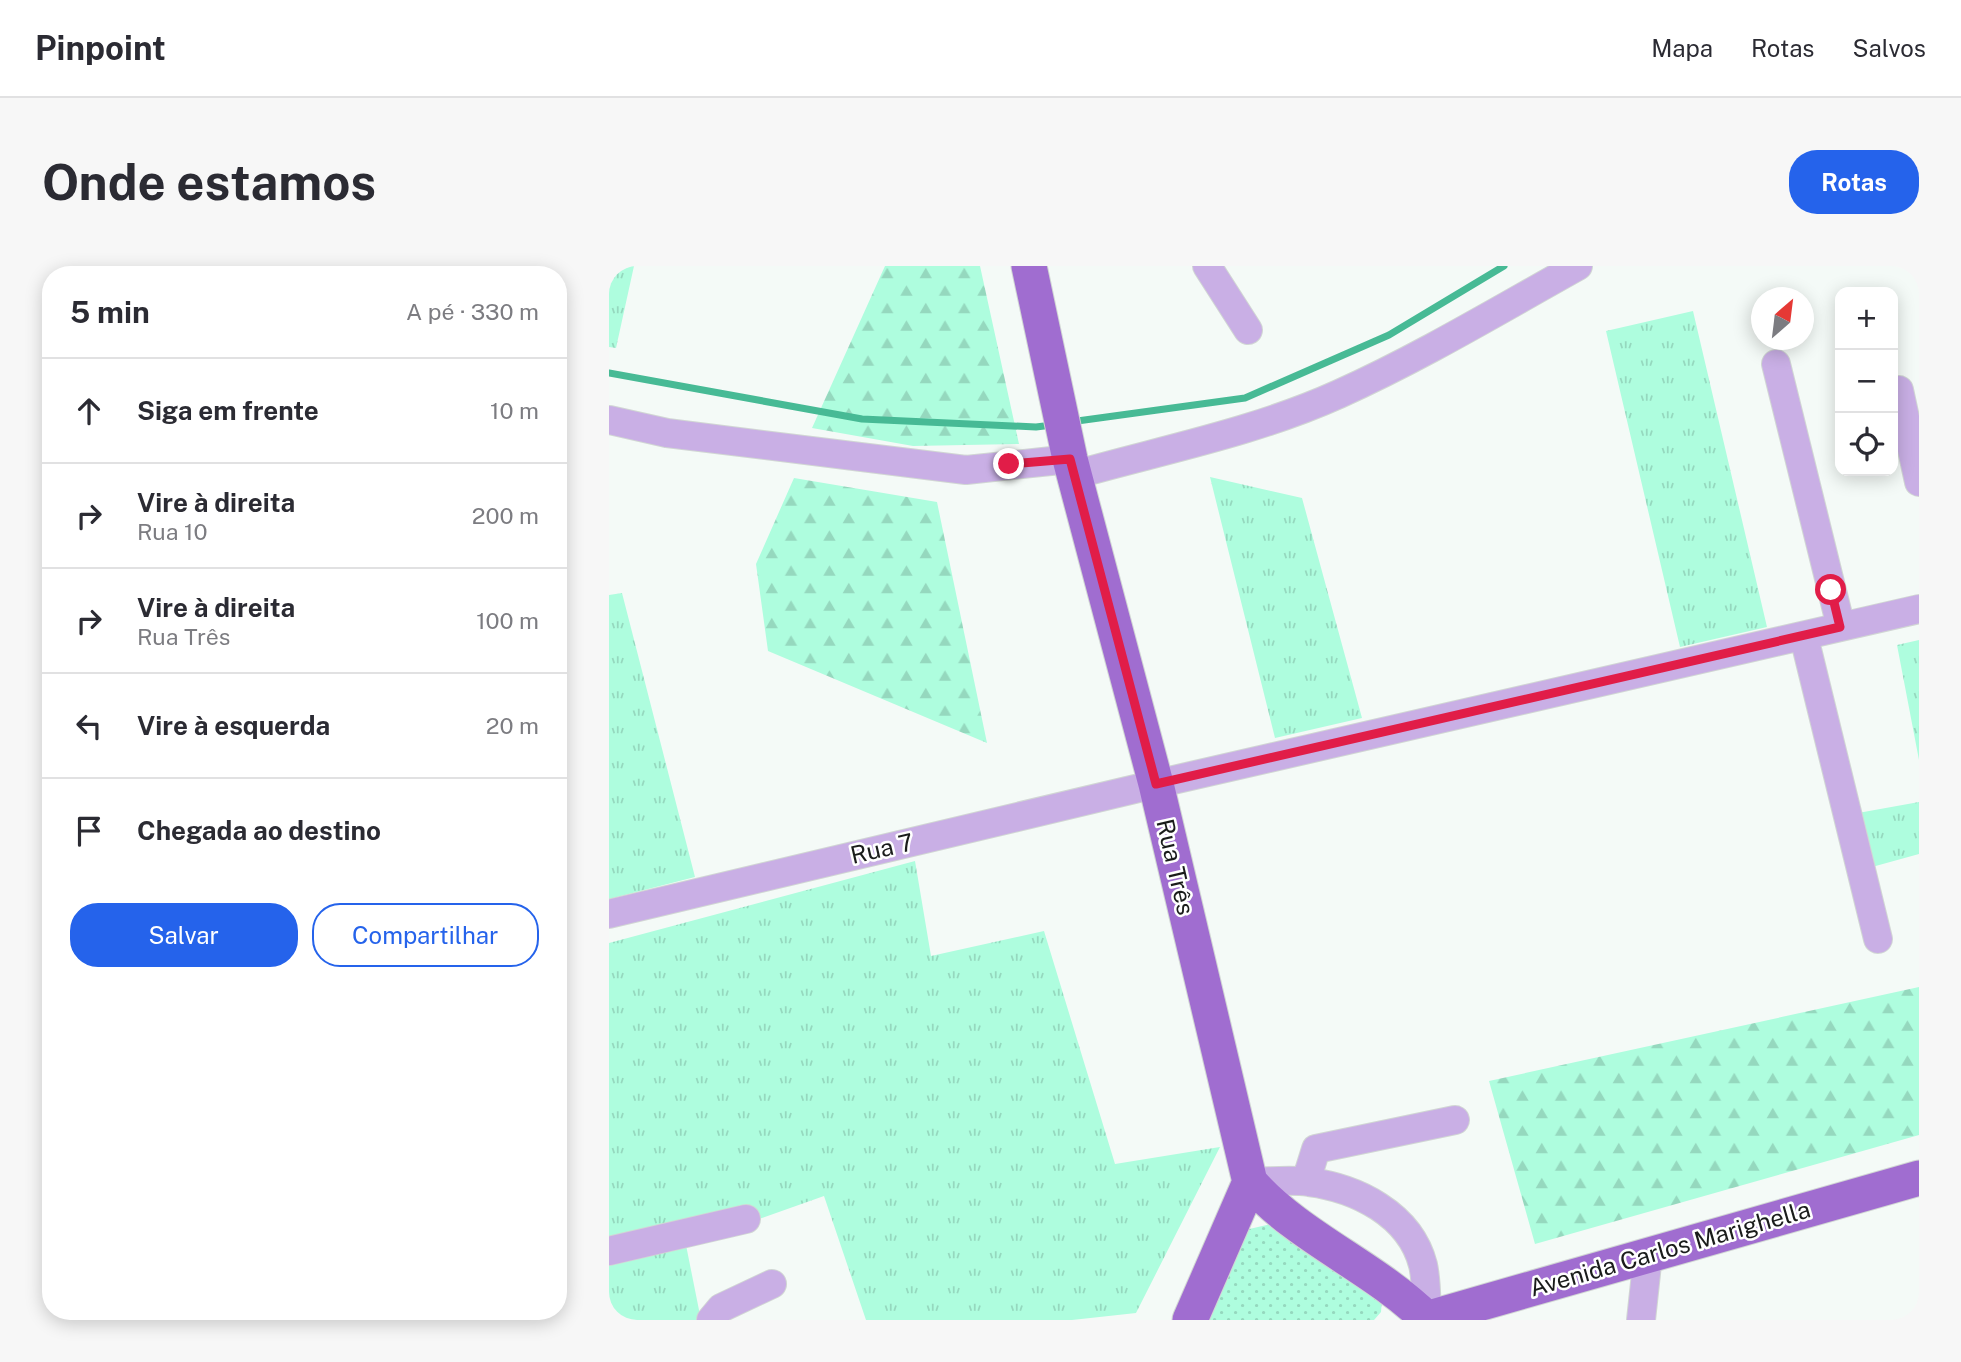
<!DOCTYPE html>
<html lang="pt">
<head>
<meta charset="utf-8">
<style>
	:root { --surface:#fff; --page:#f7f7f7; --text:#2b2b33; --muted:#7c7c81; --line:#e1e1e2; --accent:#2563eb }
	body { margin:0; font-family:"Public Sans",sans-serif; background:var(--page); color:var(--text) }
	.controls { position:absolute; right:21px; top:21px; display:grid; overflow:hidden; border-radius:14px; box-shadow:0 4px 18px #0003 }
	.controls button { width:63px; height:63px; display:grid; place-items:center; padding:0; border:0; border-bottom:2px solid var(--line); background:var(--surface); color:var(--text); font:35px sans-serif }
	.compass { position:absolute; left:1142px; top:21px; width:63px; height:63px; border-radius:50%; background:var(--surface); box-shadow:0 4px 18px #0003; rotate:28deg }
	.stop { position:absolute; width:21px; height:21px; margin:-16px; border:5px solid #e11d48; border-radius:50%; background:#fff }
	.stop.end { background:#e11d48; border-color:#fff; box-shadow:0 2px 7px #0008 }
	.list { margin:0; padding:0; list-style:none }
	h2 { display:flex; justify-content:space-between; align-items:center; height:91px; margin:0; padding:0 28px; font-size:30px }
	h2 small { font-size:23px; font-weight:400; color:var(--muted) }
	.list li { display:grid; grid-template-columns:46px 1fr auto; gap:21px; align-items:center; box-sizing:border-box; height:105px; padding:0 28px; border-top:2px solid var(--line) }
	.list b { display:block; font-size:26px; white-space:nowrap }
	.list p { margin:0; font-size:23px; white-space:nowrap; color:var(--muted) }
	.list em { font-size:23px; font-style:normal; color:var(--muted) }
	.actions { display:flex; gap:14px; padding:21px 28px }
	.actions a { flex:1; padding:16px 0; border:2px solid var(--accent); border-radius:28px; text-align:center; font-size:24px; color:var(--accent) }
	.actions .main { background:var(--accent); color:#fff }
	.icon { flex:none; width:38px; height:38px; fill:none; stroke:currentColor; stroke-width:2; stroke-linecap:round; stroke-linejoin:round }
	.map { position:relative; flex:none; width:1310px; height:1054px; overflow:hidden; border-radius:28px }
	header { display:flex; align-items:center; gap:42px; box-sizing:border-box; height:98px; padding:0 35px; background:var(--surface); border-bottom:2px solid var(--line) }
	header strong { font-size:33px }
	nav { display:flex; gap:38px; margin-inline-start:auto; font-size:24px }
	.intro { display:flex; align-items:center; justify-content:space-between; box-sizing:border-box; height:168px; padding:0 42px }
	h1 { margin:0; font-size:49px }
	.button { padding:18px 32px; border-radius:28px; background:var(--accent); color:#fff; font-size:24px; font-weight:700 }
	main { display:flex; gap:42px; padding:0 42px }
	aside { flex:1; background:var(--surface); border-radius:28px; box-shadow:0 4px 18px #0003 }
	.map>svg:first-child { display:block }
	.grass { fill:url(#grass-tufts) }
	.forest { fill:url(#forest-firs) }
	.park { fill:url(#park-dots) }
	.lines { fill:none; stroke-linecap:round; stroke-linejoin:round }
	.stream { stroke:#47ba95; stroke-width:7 }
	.minor-casing { stroke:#d1d6d4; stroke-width:30 }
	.major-casing { stroke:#d1d6d4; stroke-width:37 }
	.minor { stroke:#c9afe5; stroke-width:28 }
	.major { stroke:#a06dd0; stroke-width:35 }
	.route { stroke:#e11d48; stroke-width:9 }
	.labels { text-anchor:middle; stroke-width:5; stroke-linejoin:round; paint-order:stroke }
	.street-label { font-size:24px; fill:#1a1c1b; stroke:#fff }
</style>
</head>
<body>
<header>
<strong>Pinpoint</strong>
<nav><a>Mapa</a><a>Rotas</a><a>Salvos</a></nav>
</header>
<div class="intro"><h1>Onde estamos</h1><a class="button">Rotas</a></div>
<main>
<aside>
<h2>5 min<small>A pé · 330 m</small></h2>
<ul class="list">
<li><svg class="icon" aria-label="ahead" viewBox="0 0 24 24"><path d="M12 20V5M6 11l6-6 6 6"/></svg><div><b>Siga em frente</b></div><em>10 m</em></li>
<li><svg class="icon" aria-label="right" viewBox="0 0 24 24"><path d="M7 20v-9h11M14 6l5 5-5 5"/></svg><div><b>Vire à direita</b><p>Rua 10</p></div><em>200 m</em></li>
<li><svg class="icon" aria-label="right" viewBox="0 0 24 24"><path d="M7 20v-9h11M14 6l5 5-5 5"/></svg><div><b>Vire à direita</b><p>Rua Três</p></div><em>100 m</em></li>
<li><svg class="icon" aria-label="left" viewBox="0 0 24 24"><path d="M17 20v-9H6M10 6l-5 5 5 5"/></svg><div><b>Vire à esquerda</b></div><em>20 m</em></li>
<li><svg class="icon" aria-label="arrive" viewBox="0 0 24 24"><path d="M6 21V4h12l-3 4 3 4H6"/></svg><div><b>Chegada ao destino</b></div></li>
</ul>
<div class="actions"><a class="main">Salvar</a><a>Compartilhar</a></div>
</aside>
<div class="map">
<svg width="1310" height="1054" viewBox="0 0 1310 1054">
	<defs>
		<pattern id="grass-tufts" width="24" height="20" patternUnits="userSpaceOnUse" patternTransform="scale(1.75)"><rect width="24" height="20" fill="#aefdde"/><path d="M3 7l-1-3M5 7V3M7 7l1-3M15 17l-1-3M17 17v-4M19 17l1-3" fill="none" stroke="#95d8be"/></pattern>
		<pattern id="forest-firs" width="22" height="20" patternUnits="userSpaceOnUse" patternTransform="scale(1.75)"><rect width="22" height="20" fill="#aefdde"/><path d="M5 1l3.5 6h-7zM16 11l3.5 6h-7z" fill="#95d8be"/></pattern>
		<pattern id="park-dots" width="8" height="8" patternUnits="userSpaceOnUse" patternTransform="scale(1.75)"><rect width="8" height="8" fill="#aefdde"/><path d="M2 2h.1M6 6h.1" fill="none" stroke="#95d8be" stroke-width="1.8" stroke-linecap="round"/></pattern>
	</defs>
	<rect width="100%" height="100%" fill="#f4faf7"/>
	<!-- grass -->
	<path class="grass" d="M0,0H25L7,82L0,81Z
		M1084,45L1158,361L1071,381L997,65Z
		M601,211L693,232L753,452L666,472Z
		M13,327L86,611L0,633V329Z
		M1310,374V494L1288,379Z
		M1310,536V588L1263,601L1249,547Z
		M306,595L322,690L435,665L506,898L611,881L527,1047L463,1054H257L215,930L77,979L92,1054H0V677Z"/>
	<!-- forest -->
	<path class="forest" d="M276,0H371L410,178L304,180L203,162Z
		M185,212L328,236L378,477L159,385L147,298Z
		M1310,721V869L926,978L880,815Z"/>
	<!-- park -->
	<path class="park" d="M662,958L773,1033L772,1046L765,1054H598L636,964Z"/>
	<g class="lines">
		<!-- stream -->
		<path class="stream" d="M0,107L253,153L427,161L443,159
			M461,156L636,132L780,69L895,0"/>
		<!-- minor casing -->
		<g class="minor-casing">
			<path id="minor" d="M598,0L639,64
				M1167,98L1232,361
				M1290,124L1310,216
				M0,154L58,167L357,204L461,193
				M465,209C553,184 646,166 730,128C812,91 890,44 969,0
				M1195,371L1269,673
				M0,648L547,518L1310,343
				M697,915L707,883L846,854
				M641,916C660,916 681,913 700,916C747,922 801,948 814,999C818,1016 817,1035 818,1053
				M0,985L137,953
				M102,1054L112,1042L163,1018
				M1032,1054L1039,989"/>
		</g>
		<!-- major casing -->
		<g class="major-casing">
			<path id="major" d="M420,0L461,193L547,518L641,916C690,972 764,1000 818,1053
				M581,1054L641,916
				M813,1054L1310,912"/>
		</g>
		<!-- minor -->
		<use href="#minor" class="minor"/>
		<!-- major -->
		<use href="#major" class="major"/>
	</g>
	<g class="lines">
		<!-- route -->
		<path class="route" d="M400,198L461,193L547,518L1231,361L1222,324"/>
	</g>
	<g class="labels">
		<!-- street labels -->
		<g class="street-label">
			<text transform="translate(273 583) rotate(-13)" y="8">Rua 7</text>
			<text transform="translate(566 601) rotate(77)" y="8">Rua Três</text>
			<text transform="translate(1061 983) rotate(-16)" y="8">Avenida Carlos Marighella</text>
		</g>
	</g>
</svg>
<div class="controls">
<button>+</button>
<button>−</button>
<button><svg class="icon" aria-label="locate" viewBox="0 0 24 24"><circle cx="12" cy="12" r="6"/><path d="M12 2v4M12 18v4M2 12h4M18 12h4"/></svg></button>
</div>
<svg class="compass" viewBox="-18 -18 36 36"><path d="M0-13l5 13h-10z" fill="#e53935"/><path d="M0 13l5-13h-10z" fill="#7c7c81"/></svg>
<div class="stop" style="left:1222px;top:324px"></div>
<div class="stop end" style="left:400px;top:198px"></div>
</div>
</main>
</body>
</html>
